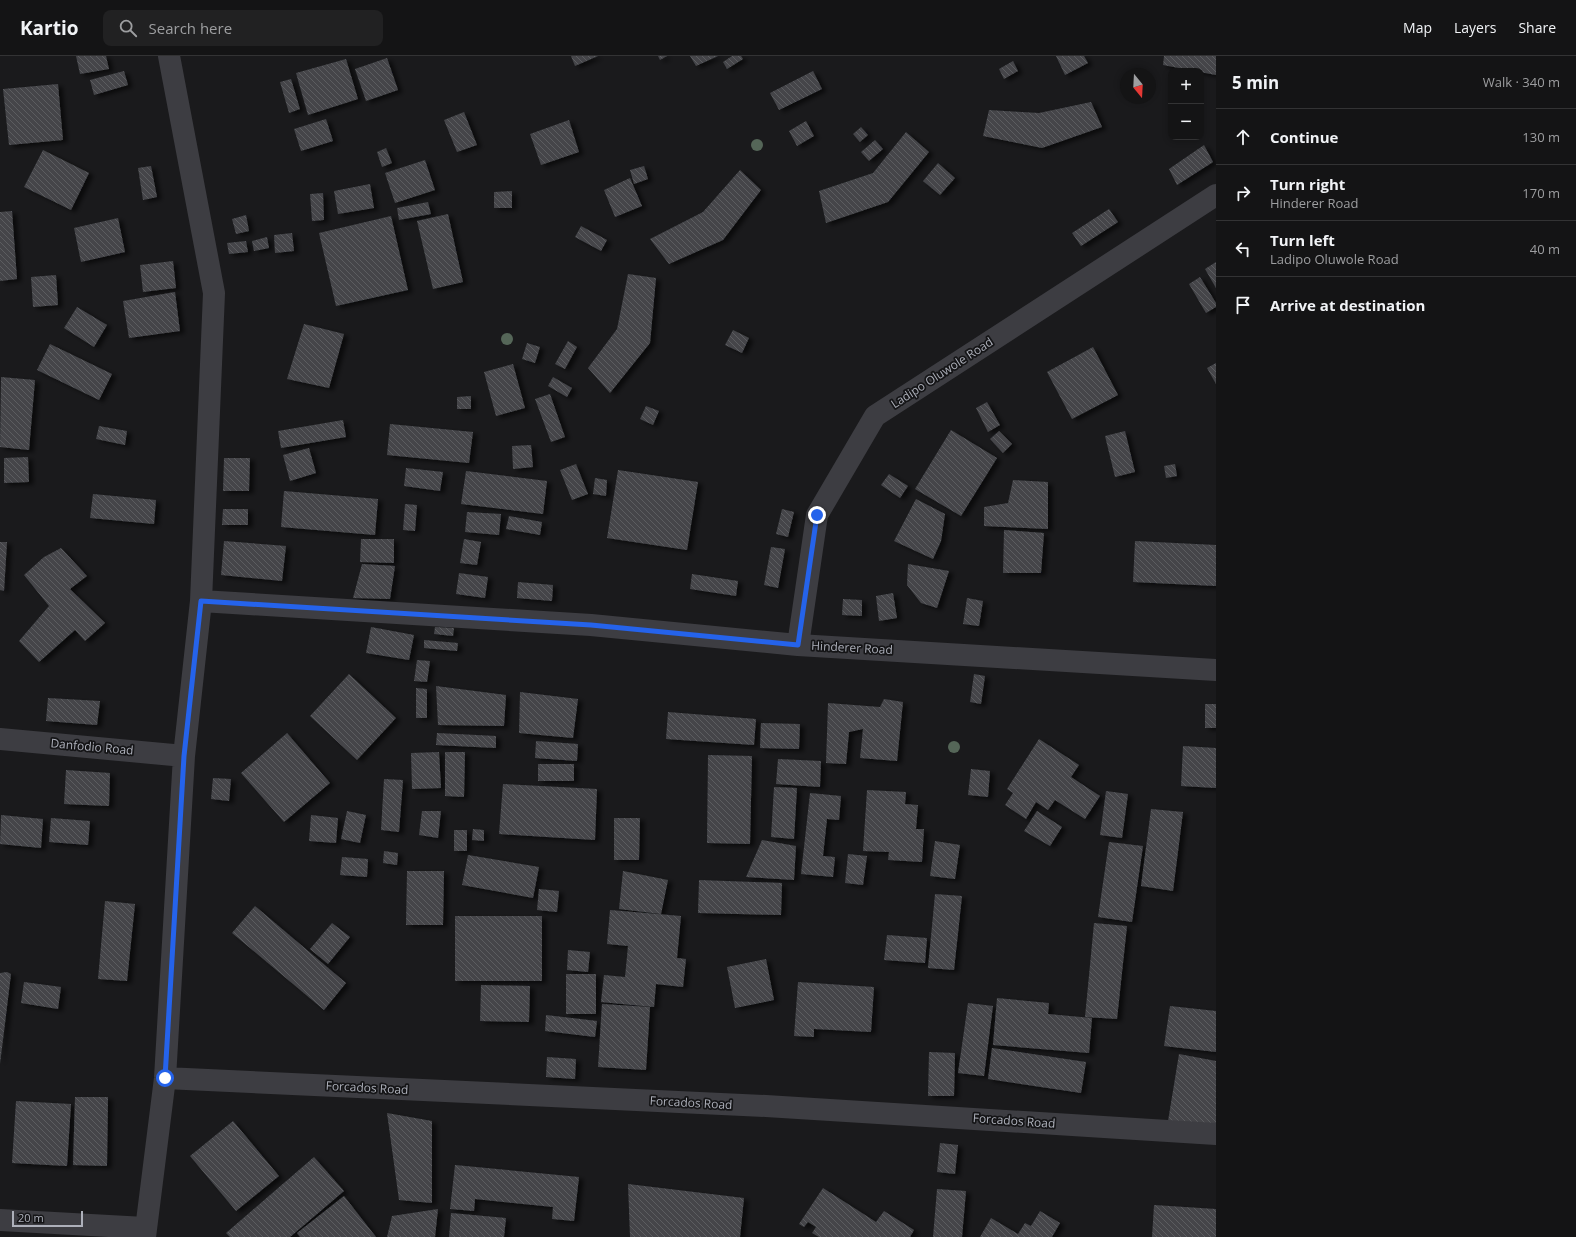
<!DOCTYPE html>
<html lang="en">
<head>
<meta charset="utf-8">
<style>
	:root { --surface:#141415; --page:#212122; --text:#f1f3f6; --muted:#9d9ea0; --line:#333334 }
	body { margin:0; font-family:"Open Sans",sans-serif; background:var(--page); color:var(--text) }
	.controls { position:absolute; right:12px; top:12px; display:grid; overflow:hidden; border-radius:8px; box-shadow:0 2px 6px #0003 }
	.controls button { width:36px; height:36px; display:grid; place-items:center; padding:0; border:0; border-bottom:1px solid var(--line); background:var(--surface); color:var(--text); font:20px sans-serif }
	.compass { position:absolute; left:1120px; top:12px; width:36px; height:36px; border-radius:50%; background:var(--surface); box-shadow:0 2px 6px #0003; rotate:162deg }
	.scale { position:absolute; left:12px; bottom:10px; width:71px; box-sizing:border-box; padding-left:4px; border:2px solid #adb0ba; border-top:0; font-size:11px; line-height:14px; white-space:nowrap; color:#adb0ba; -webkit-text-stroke:3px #151517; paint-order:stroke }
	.stop { position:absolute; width:12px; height:12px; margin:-9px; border:3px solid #2563eb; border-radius:50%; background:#fff }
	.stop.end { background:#2563eb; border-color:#fff; box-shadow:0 1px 4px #0008 }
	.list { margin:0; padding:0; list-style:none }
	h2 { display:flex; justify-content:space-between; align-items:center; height:52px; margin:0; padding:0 16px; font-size:17px }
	h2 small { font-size:13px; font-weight:400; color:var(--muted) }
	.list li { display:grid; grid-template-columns:26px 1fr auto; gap:12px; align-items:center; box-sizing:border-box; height:56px; padding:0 16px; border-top:1px solid var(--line) }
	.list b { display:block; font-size:15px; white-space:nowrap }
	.list p { margin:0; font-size:13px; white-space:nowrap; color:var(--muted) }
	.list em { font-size:13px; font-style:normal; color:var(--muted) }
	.icon { flex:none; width:22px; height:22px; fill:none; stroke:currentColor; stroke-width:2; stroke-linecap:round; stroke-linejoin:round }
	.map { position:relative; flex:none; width:1216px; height:1181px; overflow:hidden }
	header { display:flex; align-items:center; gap:24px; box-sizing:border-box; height:56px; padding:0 20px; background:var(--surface); border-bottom:1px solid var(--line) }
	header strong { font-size:19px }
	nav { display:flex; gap:22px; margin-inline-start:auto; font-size:14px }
	.search { width:280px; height:36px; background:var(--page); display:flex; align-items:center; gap:10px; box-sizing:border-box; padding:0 14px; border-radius:8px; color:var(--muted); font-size:15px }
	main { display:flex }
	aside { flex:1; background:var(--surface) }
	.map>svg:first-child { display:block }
	.building { fill:url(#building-back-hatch); filter:url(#shadow) }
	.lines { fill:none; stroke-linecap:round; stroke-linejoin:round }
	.minor { stroke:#3d3d42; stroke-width:22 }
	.tree { fill:#556658 }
	.route { stroke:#2563eb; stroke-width:5 }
	.labels { text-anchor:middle; stroke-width:3.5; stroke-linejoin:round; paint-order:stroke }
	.street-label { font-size:12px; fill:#adb0ba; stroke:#151517 }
</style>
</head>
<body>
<header>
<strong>Kartio</strong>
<div class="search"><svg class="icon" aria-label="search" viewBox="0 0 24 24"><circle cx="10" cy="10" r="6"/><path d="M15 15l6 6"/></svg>Search here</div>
<nav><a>Map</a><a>Layers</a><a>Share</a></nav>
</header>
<main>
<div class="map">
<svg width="1216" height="1181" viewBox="0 0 1216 1181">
	<defs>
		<pattern id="building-back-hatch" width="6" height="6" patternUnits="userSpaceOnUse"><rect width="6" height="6" fill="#444549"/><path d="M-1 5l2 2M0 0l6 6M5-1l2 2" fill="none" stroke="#5c5d61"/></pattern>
		<filter id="shadow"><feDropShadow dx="4.5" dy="2.5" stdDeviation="2" flood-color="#0009"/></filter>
	</defs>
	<rect width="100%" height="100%" fill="#1a1a1c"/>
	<!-- building -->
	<path class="building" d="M76,0H106L109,13L80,18Z
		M571,0H598L575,10Z
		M658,0H667L660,4Z
		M690,0H718L696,10Z
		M732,0H741L743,3L727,13L723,6Z
		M1056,0H1084L1088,7L1065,19Z
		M1164,0H1216V19L1163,9Z
		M387,2L398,34L366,45L355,13Z
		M346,3L358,43L308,59L296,17Z
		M1013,5L1018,15L1004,23L999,13Z
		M124,15L128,29L94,39L90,24Z
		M813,15L822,33L779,54L770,37Z
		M291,23L300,53L289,57L280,26Z
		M58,28L63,84L9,89L3,33Z
		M1091,46L1102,71L1042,92L983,80L989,54L1039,57Z
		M464,56L477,89L457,96L444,64Z
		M326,63L333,85L301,95L294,73Z
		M569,64L579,96L541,109L530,78Z
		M806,65L814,80L797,90L789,75Z
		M861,71L868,79L860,86L853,78Z
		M906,76L929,96L888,146L826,167L819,135L873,117Z
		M875,84L883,93L869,105L861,96Z
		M1204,89L1213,106L1177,129L1169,113Z
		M386,92L392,107L382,111L377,96Z
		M43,94L89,117L71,154L24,131Z
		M425,104L435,134L395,147L385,117Z
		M938,107L955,122L940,139L923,125Z
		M151,110L157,141L143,144L138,112Z
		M644,110L648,123L634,128L630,114Z
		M740,114L761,134L723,184L669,208L650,183L703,156Z
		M630,122L642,150L615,161L604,134Z
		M370,128L374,152L338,158L334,135Z
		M512,135V152H494V136Z
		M323,137L324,164L312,165L310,138Z
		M428,146L431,158L399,164L397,152Z
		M1109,153L1118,166L1081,190L1072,177Z
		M12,155L17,223L0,225V156Z
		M448,158L463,226L433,233L417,165Z
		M246,159L249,175L236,178L232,163Z
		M391,160L408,234L336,250L319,177Z
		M118,162L125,196L81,206L74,172Z
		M581,170L607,184L601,195L575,181Z
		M292,177L294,195L275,197L274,179Z
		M267,181L269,192L254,195L252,185Z
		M246,185L248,196L229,198L227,187Z
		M173,205L176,232L143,236L140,209Z
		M1216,206V232L1205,213Z
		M628,218L656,222L650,287L610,337L588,312L617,273Z
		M56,219L58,249L33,251L31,221Z
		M1200,221L1216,247V251L1206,257L1189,228Z
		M175,236L180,275L129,282L123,245Z
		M77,251L107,269L94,291L64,272Z
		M304,268L344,278L329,332L287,323Z
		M733,274L749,282L742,297L725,289Z
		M568,285L577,291L565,313L555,308Z
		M527,287L540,291L535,307L522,303Z
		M50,288L112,318L99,344L37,314Z
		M1093,291L1118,339L1072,363L1047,316Z
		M1216,307V328L1207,312Z
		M513,308L525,352L496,360L484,316Z
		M1,321L35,324L29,394L0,391Z
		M553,321L572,332L567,341L548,330Z
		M550,338L565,381L551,386L535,343Z
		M471,340V353H457V341Z
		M987,346L1000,369L988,376L976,352Z
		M646,350L659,355L653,369L640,363Z
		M343,364L346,381L281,392L278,375Z
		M390,368L473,376L469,407L387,399Z
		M99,370L127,375L125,389L96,383Z
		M951,374L997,402L961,460L915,433Z
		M999,375L1012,388L1003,397L990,383Z
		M1125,375L1135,416L1115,421L1105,380Z
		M531,389L533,411L513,413L512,390Z
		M309,392L316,417L290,425L283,399Z
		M28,401L29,426L4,427V402Z
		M224,402H250L249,435H223Z
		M576,408L588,438L572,444L560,414Z
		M1175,408L1177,420L1166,422L1164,410Z
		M406,412L443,416L440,435L404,430Z
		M618,414L698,426L687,494L607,482Z
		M466,415L547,425L543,458L461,448Z
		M889,418L908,430L900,442L881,429Z
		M595,422L607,424L606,440L593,438Z
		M1013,424L1048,426V473L984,470V451L1008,447Z
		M284,435L378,443L375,479L281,471Z
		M93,438L156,444L154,468L90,462Z
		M916,443L945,458L941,485L933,503L894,485Z
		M405,448L417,449L415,475L403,474Z
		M223,453H248V469H222Z
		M782,453L794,456L788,481L776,478Z
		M467,456L501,458L499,479L465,476Z
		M509,460L542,466L540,479L506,473Z
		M1004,474L1044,477L1041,517H1003Z
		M361,483H394V507L360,506Z
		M464,483L481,486L477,509L460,507Z
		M224,485L286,490L282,525L221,519Z
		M1135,485L1216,489V530L1133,526Z
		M0,486H7L4,535L0,534Z
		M771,491L785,493L778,532L764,529Z
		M61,492L87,520L70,533L105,567L85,585L75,574L39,606L19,585L49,550L24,519L44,501Z
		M362,508L395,510L390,543L353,542Z
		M908,508L949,515L937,552L921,547L907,529Z
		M459,517L488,521L485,542L456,538Z
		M692,518L738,525L736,540L690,533Z
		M518,526L553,529L552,545L517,542Z
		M893,537L897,562L879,565L876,540Z
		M967,542L983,545L979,570L963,568Z
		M843,543L862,544V560L842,559Z
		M371,571L414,579L409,604L366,597Z
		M435,571L454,572L453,580L434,578Z
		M424,584L458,587L457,595L424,592Z
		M417,604L430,605L427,626L414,625Z
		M349,618L396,662L357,704L310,660Z
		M974,618L985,620L981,648L970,646Z
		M436,630L506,639L504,670L438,669Z
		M416,632L427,633V662H416Z
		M520,636L578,643L573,682L519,677Z
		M48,642L100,645L97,669L46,665Z
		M884,643L903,646L897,705L860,702L863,673L849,676L846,708L826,707L828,647L880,651Z
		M1205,648H1216V672H1205Z
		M668,656L756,663L754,689L666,683Z
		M761,667L800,668L799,693L760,692Z
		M287,677L330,727L284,766L241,717Z
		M437,677L496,680V692L436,689Z
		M1039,683L1079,709L1071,721L1100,740L1085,763L1055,744L1048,754L1036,746L1026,763L1005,749L1013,737L1007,733Z
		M536,685L578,688L577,705L535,702Z
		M1183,690L1216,692V732L1181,730Z
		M439,696L441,732L412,733L411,697Z
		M445,696H465L464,741L445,740Z
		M708,699L752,700L750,788L707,787Z
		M778,703L821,705L820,731L776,728Z
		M538,708H574V725H538Z
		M971,713L990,715L988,741L968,739Z
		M66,714L110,717L109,750L64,748Z
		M213,722L231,723L229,745L211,743Z
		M384,723L403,724L399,776L381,774Z
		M503,728L597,733L595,784L499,778Z
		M774,731L797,732L794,783L771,781Z
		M867,734L906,736L905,748L918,749L916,773H924L922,806L888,804L889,796L863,795Z
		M1106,735L1128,738L1122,782L1100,779Z
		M810,737L841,740L839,764L827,763L823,800L835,801L833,821L801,818Z
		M1151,753L1183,756L1173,835L1141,830Z
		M347,755L366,759L360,787L341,783Z
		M422,755H441L438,782L419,779Z
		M1037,755L1062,771L1050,790L1024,775Z
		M1,759L43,763L41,792L0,788Z
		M311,759L338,762L336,787L309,785Z
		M51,762L90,765L88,789L49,786Z
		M614,762H640L639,804H614Z
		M473,773L484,774V785L472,784Z
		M454,774H467V795H454Z
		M762,784L796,790L794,824L746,821Z
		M935,785L960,789L955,823L930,820Z
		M1109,786L1143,790L1132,866L1098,861Z
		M384,795L398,797L397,809L383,807Z
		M848,798L867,800L863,829L845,827Z
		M468,799L539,811L533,842L462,829Z
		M342,801L368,803L367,821L340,819Z
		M407,815H444L443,869H406Z
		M623,815L668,824L661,858L619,853Z
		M699,824L782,827L781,859L698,857Z
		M539,833L559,835L557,856L537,854Z
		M935,838L962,840L954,914L928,912Z
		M105,845L135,848L127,925L98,923Z
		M255,850L346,927L324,954L232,877Z
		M610,854L681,860L677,902L686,903L683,931L656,928L654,951L601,946L604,919L625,921L628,890L607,888Z
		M455,860H542V925H455Z
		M332,867L350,881L328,908L310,893Z
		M1094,867L1127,870L1117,963L1085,961Z
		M887,879L927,882L925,907L884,904Z
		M568,894L590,896L588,916L567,914Z
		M766,903L774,944L735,952L727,911Z
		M7,916L11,918L0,1008V917Z
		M566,918H596V958H566Z
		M24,926L61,931L58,953L21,947Z
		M798,926L874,931L871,976L814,973V981L794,980Z
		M481,929L530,930L529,966L480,965Z
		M997,942L1049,947L1048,958L1092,962L1089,997L993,989Z
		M968,947L993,950L984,1020L958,1017Z
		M602,948L650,951L646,1014L598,1011Z
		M1170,950L1216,955V996L1164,990Z
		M546,959L597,965L595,981L545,975Z
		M992,992L1086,1006L1081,1037L988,1023Z
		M929,996L955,997L954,1040H928Z
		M1179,998L1216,1005V1073L1168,1065Z
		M547,1001L576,1003L575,1023L546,1021Z
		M75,1041H108L107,1110L73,1109Z
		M16,1045L71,1048L67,1110L12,1107Z
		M387,1057L432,1065V1147L399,1144Z
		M233,1065L279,1120L236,1155L190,1100Z
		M940,1087L958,1089L955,1118L937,1116Z
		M314,1101L344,1135L290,1181H230L226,1177Z
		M455,1109L579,1121L574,1165L552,1163L553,1151L475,1143L474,1155L450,1153Z
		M628,1128L744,1142L740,1181H630Z
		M823,1132L876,1166L884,1155L914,1174L910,1181H819L812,1177L816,1171L808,1166L804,1171L799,1168Z
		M937,1133L966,1135L962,1181H933Z
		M344,1140L376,1181H300L297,1177Z
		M1154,1149L1216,1153V1181H1152Z
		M438,1153L435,1181H387L392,1160Z
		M1040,1155L1060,1167L1052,1181H980L991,1162L1018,1178L1025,1167L1031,1170Z
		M451,1157L506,1162L504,1181H449Z"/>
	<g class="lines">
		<!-- minor -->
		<path class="minor" d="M201,545L591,569L798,589L1216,614
			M798,589L817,459L875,360L1216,139
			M0,683L184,700
			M165,1022L766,1050L1216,1078
			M0,1164L145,1172
			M145,1181L165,1022L184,700L201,545L214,237L169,0"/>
	</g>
	<!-- trees -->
	<g class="tree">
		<circle cx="757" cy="89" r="6"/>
		<circle cx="507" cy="283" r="6"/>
		<circle cx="954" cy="691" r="6"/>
	</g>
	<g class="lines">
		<!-- route -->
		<path class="route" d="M165,1022L184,700L201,545L591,569L798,589L817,459"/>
	</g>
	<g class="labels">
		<!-- street labels -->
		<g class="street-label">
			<text transform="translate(942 317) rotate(-33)" y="4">Ladipo Oluwole Road</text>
			<text transform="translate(852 592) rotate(3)" y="4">Hinderer Road</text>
			<text transform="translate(92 691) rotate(5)" y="4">Danfodio Road</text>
			<text transform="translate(367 1032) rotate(3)" y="4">Forcados Road</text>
			<text transform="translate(691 1047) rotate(3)" y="4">Forcados Road</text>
			<text transform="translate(1014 1065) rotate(4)" y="4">Forcados Road</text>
		</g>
	</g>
</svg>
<div class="controls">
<button>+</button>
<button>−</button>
</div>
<svg class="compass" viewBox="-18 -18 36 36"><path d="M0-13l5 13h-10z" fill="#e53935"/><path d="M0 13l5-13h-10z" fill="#9d9ea0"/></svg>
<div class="scale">20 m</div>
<div class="stop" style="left:165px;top:1022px"></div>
<div class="stop end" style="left:817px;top:459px"></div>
</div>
<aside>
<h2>5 min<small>Walk · 340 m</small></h2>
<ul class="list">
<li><svg class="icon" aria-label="ahead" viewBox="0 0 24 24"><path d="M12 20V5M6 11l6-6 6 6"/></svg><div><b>Continue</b></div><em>130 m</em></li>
<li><svg class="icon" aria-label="right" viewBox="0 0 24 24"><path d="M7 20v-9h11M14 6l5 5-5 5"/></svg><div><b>Turn right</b><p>Hinderer Road</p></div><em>170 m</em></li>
<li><svg class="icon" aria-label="left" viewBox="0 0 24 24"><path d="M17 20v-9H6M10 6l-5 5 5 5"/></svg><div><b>Turn left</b><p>Ladipo Oluwole Road</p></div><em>40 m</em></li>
<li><svg class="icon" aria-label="arrive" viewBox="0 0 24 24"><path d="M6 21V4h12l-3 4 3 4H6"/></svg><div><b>Arrive at destination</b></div></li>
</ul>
</aside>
</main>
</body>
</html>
